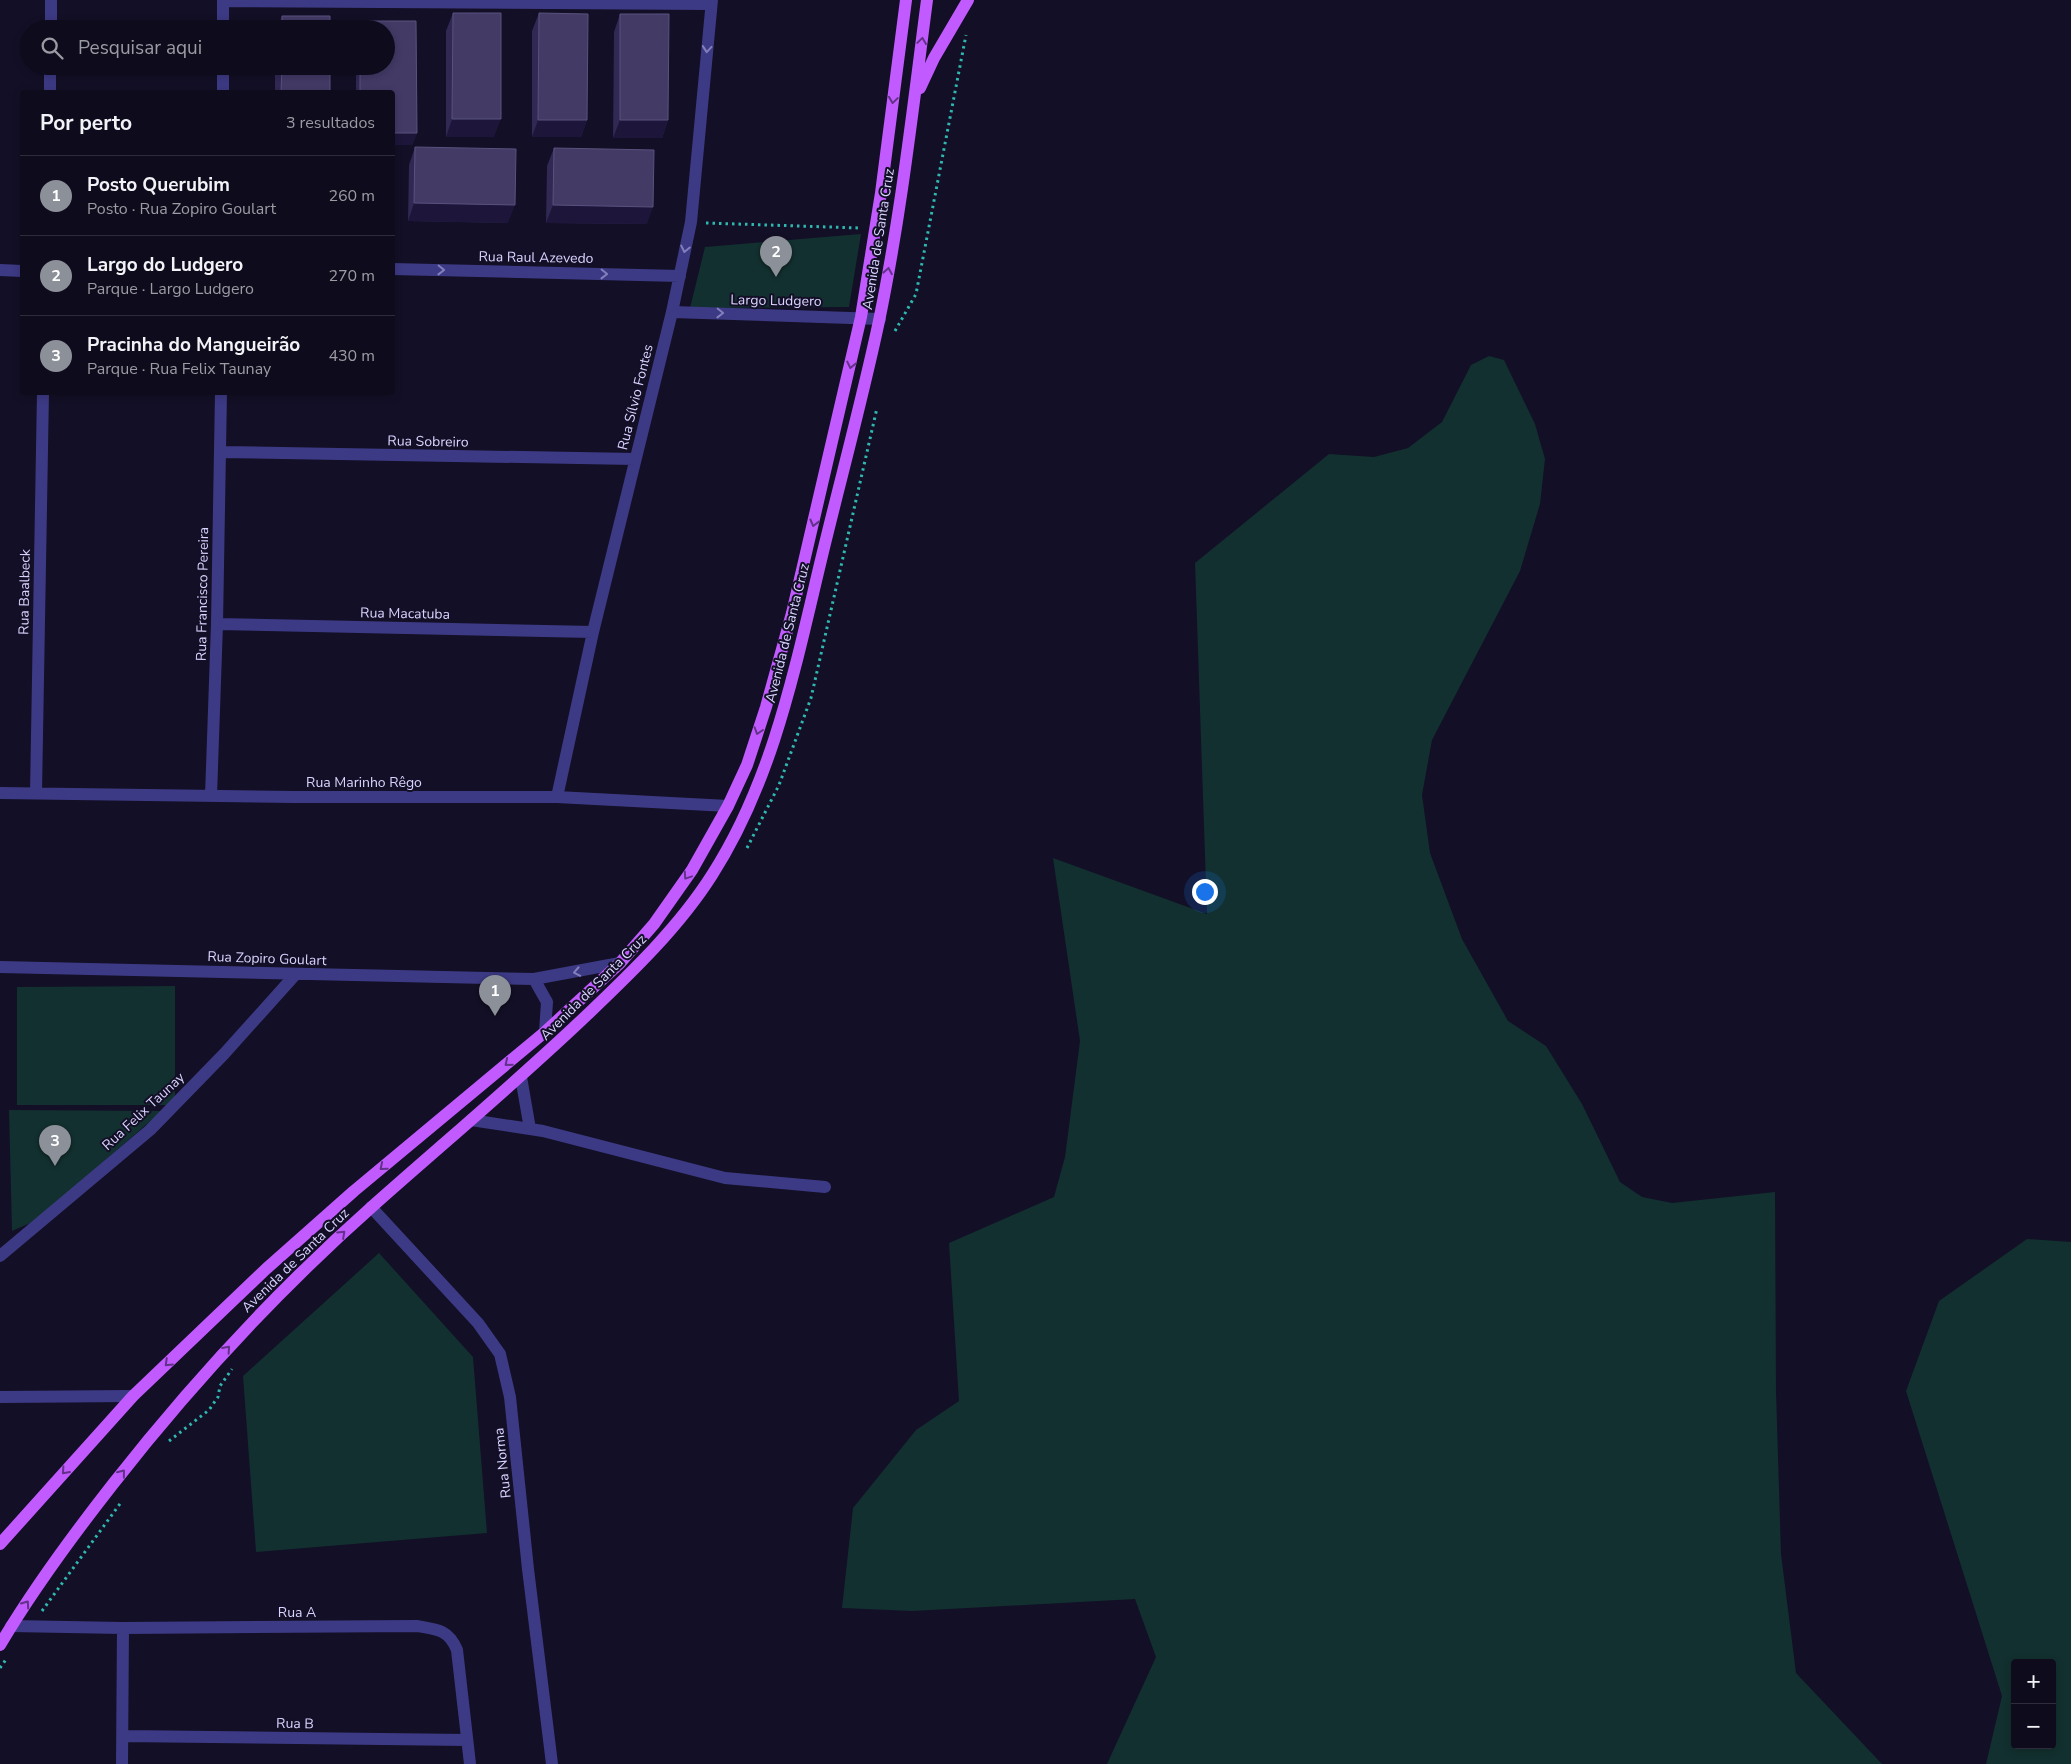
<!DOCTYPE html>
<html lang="pt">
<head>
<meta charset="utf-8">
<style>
	:root { --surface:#0e0b1c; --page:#171425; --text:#f1f3f6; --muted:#9b9ba3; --line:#2e2b3b; --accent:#8c9099 }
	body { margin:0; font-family:"Nunito Sans",sans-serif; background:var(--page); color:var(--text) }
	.controls { position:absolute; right:15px; bottom:15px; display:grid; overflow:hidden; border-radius:5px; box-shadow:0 2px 8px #0003 }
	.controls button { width:45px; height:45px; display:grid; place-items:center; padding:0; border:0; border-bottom:1px solid var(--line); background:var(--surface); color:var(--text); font:25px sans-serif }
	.you { position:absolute; left:1204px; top:891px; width:18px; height:18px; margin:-12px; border:4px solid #fff; border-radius:50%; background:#1a73e8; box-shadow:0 0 0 8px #1a73e833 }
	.badge { display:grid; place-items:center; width:32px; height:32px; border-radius:50%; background:var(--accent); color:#fff; font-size:16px; font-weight:700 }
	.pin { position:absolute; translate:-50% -41px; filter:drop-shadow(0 1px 2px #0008) }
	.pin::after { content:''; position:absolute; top:26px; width:18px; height:15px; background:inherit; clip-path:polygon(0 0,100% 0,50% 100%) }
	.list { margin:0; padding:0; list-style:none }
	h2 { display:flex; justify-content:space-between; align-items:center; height:65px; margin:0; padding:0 20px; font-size:21px }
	h2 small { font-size:16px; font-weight:400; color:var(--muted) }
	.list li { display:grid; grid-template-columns:32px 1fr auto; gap:15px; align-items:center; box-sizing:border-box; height:80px; padding:0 20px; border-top:1px solid var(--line) }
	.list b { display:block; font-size:19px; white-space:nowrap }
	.list p { margin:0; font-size:16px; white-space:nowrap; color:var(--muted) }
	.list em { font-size:16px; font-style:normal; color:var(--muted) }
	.icon { flex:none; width:28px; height:28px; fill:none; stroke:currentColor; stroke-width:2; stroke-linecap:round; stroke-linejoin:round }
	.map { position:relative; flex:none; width:2071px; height:1764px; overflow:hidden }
	.search { position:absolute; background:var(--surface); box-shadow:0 2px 8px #0003; left:20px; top:20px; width:375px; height:55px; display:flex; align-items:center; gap:12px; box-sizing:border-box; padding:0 18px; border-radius:28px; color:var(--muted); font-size:19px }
	.panel { position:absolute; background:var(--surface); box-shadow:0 2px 8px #0003; left:20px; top:90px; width:375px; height:305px; border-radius:5px }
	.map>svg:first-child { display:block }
	.green { fill:#12302f; fill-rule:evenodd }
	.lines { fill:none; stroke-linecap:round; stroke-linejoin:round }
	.path { stroke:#2fb8b0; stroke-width:3; stroke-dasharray:2.5 4; stroke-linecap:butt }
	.minor { stroke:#3d3a85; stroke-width:12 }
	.major { stroke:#c25bff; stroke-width:12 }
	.wall { fill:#312854 }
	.shaded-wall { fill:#1d163a }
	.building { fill:#433a66; stroke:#5a527e }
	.oneway { stroke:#623188 }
	.oneway2 { stroke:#837fbc }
	.labels { text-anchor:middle; stroke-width:4; stroke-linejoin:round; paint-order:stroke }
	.street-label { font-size:14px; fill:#d9d4ff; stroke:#130f26 }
</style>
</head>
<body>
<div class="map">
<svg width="2071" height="1764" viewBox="0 0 2071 1764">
	<rect width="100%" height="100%" fill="#130f26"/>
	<!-- green -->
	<path class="green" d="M861,234L849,307L690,308L705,247Z
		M1489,356L1504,360L1535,424L1545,459L1540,504L1520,571L1432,740L1422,795L1430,853L1462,939L1508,1021L1546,1046L1582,1104L1620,1182L1642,1197L1672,1203L1775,1192L1776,1391L1781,1554L1796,1673L1882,1764H1107L1156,1657L1135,1599L912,1611L842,1608L853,1508L916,1430L959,1401L949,1243L1054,1197L1065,1157L1080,1041L1053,858L1207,914L1195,563L1329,454L1374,457L1408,448L1442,422L1471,365Z
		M175,986V1105H17V987Z
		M9,1110L162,1111L35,1221L12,1231Z
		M2027,1239L2071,1242V1764H1986L2002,1696L1906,1391L1939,1301ZM2015,1663H2052V1745H2015Z
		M379,1253L473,1357L487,1533L256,1552L243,1376Z"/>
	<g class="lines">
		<!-- path -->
		<path class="path" d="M706,223L860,228
			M895,331L916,294L966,35
			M747,848L779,785L811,698L877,408
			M169,1441L209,1410L218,1397L220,1386L232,1369
			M42,1611L122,1501
			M0,1668L7,1658"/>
		<!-- minor -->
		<path class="minor" d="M223,1L711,4
			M51,29V0
			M223,29V0
			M50,92V66
			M223,92V66
			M392,269L680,276
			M0,270L22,271
			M672,312L880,319
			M220,452L635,459
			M217,624L593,632
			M0,793L295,797H557L728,806
			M36,793L43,392
			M211,796L217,624L221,392
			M557,797L593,632L672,312L691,222L712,0
			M0,967L534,979L620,963
			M534,979L547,1002L545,1032
			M521,1077L530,1129
			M471,1120L543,1131L725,1178L825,1187
			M371,1207L478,1323L500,1354L510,1397L528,1569L552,1764
			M0,1256L150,1130L224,1054L295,975
			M0,1397L133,1396
			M11,1626L123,1628L417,1626C437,1629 449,1630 457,1650L470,1764
			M123,1736L467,1740
			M122,1764L123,1628"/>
		<!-- major -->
		<path class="major" d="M920,88L934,58L968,0
			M0,1544L133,1396L266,1269L354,1191L545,1032L620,963L654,924L692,870L728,806L747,765L766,707L792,613L861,317L881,193L906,0
			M0,1645C33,1589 73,1535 113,1484C192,1383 279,1289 375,1204C446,1141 519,1080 588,1014C632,972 679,927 712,875C773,780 795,668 821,560C840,481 862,401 879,321C901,215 913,107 927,0"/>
	</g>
	<!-- wall -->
	<path class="wall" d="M453,13L494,137H446V31Z
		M539,13L587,120L581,137H532V31Z
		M620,14L668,120L662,138H613L614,32Z
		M282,16L330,29H277Z
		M360,21H416L417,133L412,145H392V92H356V66H386V29H357Z
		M275,66H330V92H275Z
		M415,147L508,223L408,221L409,165Z
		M554,148L647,224L546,223L547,166Z"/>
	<!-- shaded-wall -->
	<path class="shaded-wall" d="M452,119H501L494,137H446Z
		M538,120H587L581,137H532Z
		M620,120H668L662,138H613Z
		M392,133H417L412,145H392Z
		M414,203L515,205L508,223L408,221Z
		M553,205L653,207L647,224L546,223Z"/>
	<!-- building -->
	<path class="building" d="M453,13H501V119H452Z
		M539,13L588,14L587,120H538Z
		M620,14H669L668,120H620Z
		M282,16H330V29H282Z
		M360,21H416L417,133H392V92H360V66H386V29H360Z
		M282,66H330V92H281Z
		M415,147L516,149L515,205L414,203Z
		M554,148L654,150L653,207L553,205Z"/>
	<!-- one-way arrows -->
	<defs><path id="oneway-chevron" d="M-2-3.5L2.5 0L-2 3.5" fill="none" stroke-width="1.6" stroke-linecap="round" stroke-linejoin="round" transform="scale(1.25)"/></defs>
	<g class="oneway">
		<use href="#oneway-chevron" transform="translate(922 41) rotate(-82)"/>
		<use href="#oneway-chevron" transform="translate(893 100) rotate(98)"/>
		<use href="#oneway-chevron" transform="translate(888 271) rotate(-80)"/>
		<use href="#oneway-chevron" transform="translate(851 365) rotate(102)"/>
		<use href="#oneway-chevron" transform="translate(814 523) rotate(104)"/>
		<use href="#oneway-chevron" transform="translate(758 731) rotate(108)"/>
		<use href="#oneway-chevron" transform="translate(687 876) rotate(124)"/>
		<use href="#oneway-chevron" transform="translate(508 1063) rotate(140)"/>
		<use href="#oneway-chevron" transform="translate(383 1167) rotate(140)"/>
		<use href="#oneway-chevron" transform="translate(342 1234) rotate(-43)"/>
		<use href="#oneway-chevron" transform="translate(227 1349) rotate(-48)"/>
		<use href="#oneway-chevron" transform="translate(168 1363) rotate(136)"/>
		<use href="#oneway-chevron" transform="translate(65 1471) rotate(132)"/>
		<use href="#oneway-chevron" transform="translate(122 1473) rotate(-52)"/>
		<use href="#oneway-chevron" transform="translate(26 1604) rotate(-55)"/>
	</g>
	<g class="oneway2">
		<use href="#oneway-chevron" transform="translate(707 49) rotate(95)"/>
		<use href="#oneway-chevron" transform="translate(685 249) rotate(102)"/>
		<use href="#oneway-chevron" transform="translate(441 270) rotate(1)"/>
		<use href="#oneway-chevron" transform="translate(604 274) rotate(1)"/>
		<use href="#oneway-chevron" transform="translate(720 313) rotate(1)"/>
		<use href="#oneway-chevron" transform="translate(577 972) rotate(169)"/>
	</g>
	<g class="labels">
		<!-- street labels -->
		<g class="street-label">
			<text transform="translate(878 239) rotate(-81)" y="5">Avenida de Santa Cruz</text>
			<text transform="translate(536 257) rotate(1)" y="5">Rua Raul Azevedo</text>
			<text transform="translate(776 300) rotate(1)" y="5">Largo Ludgero</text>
			<text transform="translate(635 397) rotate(-76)" y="5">Rua Sílvio Fontes</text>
			<text transform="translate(428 441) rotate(1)" y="5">Rua Sobreiro</text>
			<text transform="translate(24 592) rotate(-89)" y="5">Rua Baalbeck</text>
			<text transform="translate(202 594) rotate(-89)" y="5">Rua Francisco Pereira</text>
			<text transform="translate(405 613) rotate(1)" y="5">Rua Macatuba</text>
			<text transform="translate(787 633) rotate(-76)" y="5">Avenida de Santa Cruz</text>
			<text x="364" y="787">Rua Marinho Rêgo</text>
			<text transform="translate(267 958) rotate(2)" y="5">Rua Zopiro Goulart</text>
			<text transform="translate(593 987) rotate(-45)" y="5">Avenida de Santa Cruz</text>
			<text transform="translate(143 1111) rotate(-43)" y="5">Rua Felix Taunay</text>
			<text transform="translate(295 1260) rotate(-44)" y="5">Avenida de Santa Cruz</text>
			<text transform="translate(502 1463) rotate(-96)" y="5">Rua Norma</text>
			<text x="297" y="1617">Rua A</text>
			<text transform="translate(295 1723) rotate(1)" y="5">Rua B</text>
		</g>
	</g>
</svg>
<div class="controls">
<button>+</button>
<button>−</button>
</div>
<div class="you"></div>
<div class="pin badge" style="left:495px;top:1016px">1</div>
<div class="pin badge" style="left:776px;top:277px">2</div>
<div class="pin badge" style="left:55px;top:1166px">3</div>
<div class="search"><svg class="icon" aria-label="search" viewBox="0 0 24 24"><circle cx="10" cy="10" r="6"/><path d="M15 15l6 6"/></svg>Pesquisar aqui</div>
<section class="panel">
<h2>Por perto<small>3 resultados</small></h2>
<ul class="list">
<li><span class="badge">1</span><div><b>Posto Querubim</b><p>Posto · Rua Zopiro Goulart</p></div><em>260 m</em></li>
<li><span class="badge">2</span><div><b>Largo do Ludgero</b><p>Parque · Largo Ludgero</p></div><em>270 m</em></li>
<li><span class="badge">3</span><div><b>Pracinha do Mangueirão</b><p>Parque · Rua Felix Taunay</p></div><em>430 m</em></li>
</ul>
</section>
</div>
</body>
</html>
